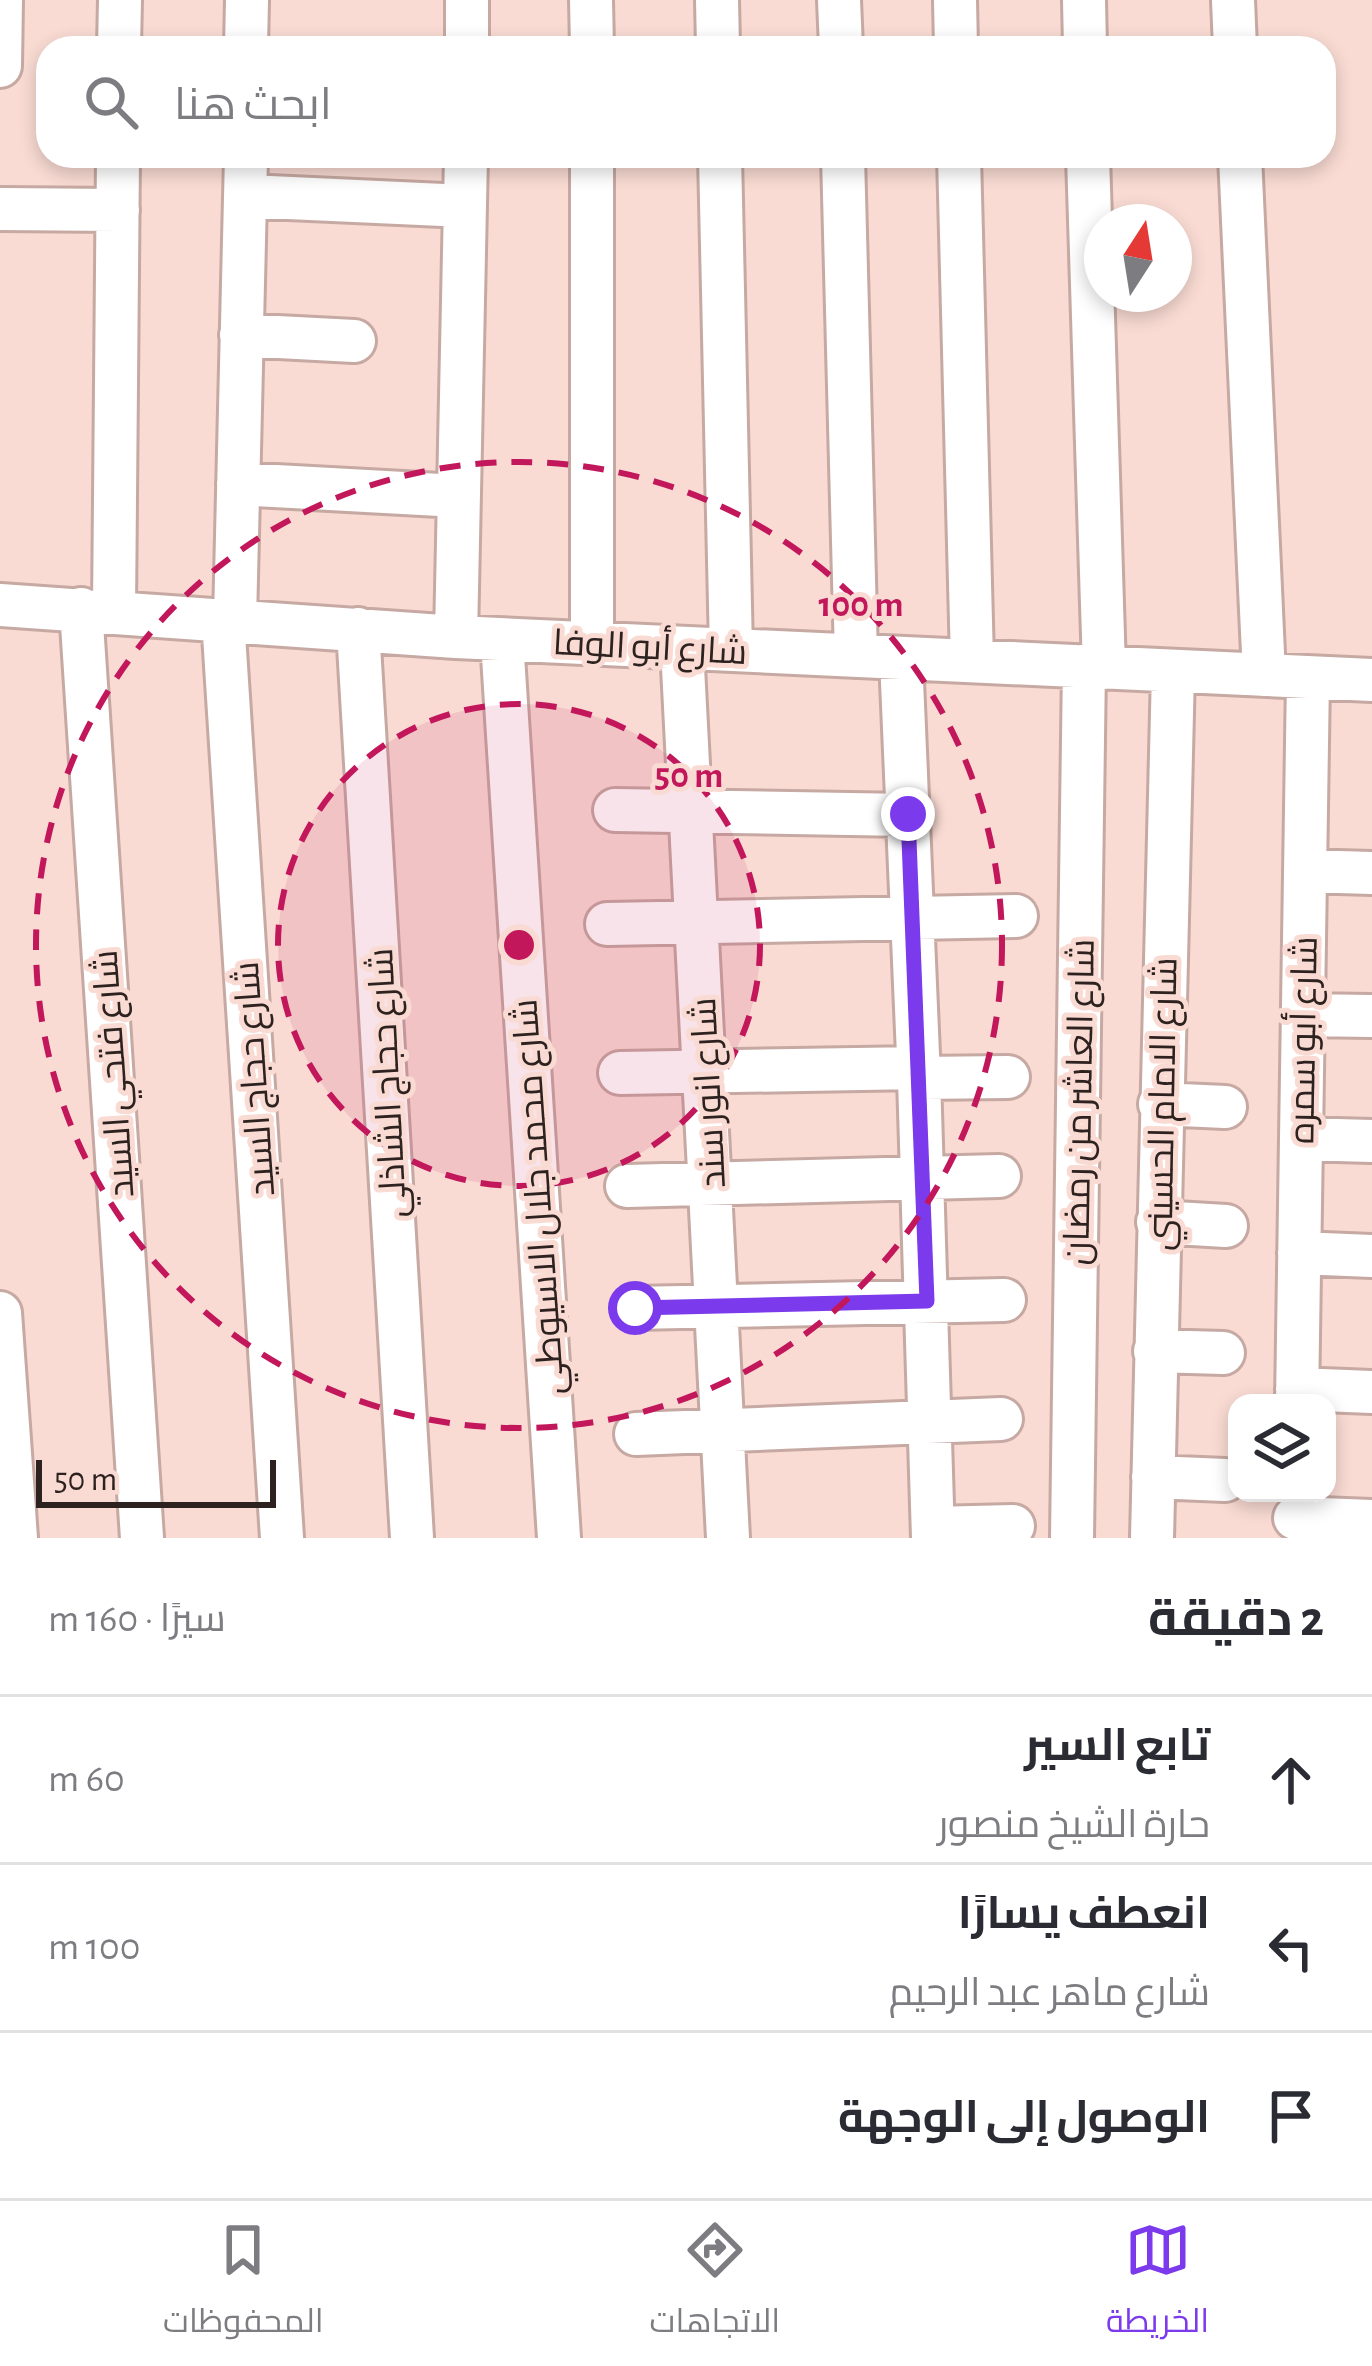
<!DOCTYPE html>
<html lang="ar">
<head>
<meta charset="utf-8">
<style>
	:root { --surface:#fff; --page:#f7f7f7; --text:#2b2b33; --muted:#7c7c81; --line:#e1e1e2; --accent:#7c3aed }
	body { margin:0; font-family:"Alegreya Sans",Cairo,sans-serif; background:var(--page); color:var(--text); direction:rtl }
	.controls { position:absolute; right:36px; bottom:36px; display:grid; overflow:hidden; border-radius:24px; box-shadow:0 6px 18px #0003 }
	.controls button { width:108px; height:108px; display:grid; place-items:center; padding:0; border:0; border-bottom:3px solid var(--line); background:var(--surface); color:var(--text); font:60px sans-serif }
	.compass { position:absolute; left:1084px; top:204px; width:108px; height:108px; border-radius:50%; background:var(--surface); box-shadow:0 6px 18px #0003; rotate:12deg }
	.scale { position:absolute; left:36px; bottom:30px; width:240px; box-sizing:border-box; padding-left:12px; border:6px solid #2d221f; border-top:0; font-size:33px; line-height:42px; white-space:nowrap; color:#2d221f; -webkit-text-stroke:9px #f9dbd3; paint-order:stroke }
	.stop { position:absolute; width:36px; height:36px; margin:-27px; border:9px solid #7c3aed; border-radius:50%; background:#fff }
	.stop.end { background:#7c3aed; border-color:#fff; box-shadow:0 3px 12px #0008 }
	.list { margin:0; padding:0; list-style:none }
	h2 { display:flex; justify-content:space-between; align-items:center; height:156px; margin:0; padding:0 48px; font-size:51px }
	h2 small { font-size:39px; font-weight:400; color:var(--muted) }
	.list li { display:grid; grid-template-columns:78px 1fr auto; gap:36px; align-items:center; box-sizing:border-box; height:168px; padding:0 48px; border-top:3px solid var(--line) }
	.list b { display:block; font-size:45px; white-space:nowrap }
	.list p { margin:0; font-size:39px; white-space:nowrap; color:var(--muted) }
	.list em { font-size:39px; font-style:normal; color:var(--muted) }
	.icon { flex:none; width:66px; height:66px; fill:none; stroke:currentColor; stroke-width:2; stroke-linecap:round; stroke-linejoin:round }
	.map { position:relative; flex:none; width:1372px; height:1538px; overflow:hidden; direction:ltr }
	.search { position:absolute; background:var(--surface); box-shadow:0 6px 18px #0003; left:36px; right:36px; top:36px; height:132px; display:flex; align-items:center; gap:30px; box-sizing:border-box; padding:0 42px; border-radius:36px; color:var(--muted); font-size:45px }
	.sheet { height:660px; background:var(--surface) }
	nav { display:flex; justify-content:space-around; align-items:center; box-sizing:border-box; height:168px; border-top:3px solid var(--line); background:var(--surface); font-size:33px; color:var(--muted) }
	nav a { display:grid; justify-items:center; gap:6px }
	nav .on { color:var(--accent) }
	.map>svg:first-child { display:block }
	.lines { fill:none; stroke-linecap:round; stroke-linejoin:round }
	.minor-casing { stroke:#c6a9a2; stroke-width:48 }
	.minor { stroke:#fff; stroke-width:42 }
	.route { stroke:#7c3aed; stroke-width:15 }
	.ring { fill:none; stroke:#c2185b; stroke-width:6; stroke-dasharray:21 15 }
	.labels { text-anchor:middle; stroke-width:10; stroke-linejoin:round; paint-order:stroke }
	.street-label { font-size:36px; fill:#2d221f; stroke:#f9dbd3 }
	.centre { fill:#c2185b; stroke:#f9dbd3; stroke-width:6 }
	.ring-label { font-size:36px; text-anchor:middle; font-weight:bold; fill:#c2185b; stroke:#f9dbd3; stroke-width:10; stroke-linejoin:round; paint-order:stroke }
</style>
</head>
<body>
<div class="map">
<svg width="1372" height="1538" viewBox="0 0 1372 1538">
	<rect width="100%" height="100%" fill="#f9dbd3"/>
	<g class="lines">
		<!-- minor casing -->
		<g class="minor-casing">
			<path id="minor" d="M591,0L592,48
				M717,0L718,48
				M839,0L841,48
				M955,0L956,48
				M1084,0L1085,48
				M1233,0L1235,48
				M119,48L120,0
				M246,48L247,0
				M467,48V0
				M0,66L1,0
				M592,156V643
				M720,156L731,650
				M843,156L856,656
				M959,156L972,661
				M1088,156L1104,668
				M1240,156L1264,675
				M246,196L465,206
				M0,209L118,210
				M241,335L354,341
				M238,484L458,496
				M0,605L456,637L1372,680
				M81,609L142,1538
				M114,611L118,156
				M223,619L282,1538
				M235,620L246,156
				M358,629L412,1538
				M456,637L466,156
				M502,640L559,1538
				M682,648L728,1538
				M901,658L919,1078L933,1538
				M615,810L908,815
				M1305,871L1372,873
				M607,924L1016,916
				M1303,1015L1372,1016
				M620,1073L919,1068
				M919,1078L1008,1077
				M1160,1104L1225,1107
				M1301,1139L1372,1141
				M627,1186L999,1176
				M1158,1222L1226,1226
				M1299,1253L1372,1256
				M635,1308L1004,1300
				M0,1313L16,1538
				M1155,1351L1223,1353
				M1297,1389L1372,1392
				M1297,1403L1308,677
				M636,1434L1001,1419
				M1153,1477L1225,1480
				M1295,1518L1372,1521
				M933,1528L1013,1526
				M1072,1538L1084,666
				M1152,1538L1173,671"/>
		</g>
		<!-- minor -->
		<use href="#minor" class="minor"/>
	</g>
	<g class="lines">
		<!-- route -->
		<path class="route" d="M635,1308L927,1301L908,814"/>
	</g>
	<!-- distance rings -->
	<circle cx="519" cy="945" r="241" fill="#c2185b" fill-opacity=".12"/>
	<g class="ring">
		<circle cx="519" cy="945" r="241"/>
		<circle cx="519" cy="945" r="483"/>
	</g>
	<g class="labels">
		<!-- street labels -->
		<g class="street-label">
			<text transform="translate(650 646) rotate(3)" y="13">شارع أبو الوفا</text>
			<text transform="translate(1302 1040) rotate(-89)" y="13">شارع أبو سمره</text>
			<text transform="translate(112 1074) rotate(-94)" y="13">شارع فتحي السيد</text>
			<text transform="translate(253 1079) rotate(-94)" y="13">شارع حجاج السيد</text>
			<text transform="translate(386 1083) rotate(-93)" y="13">شارع حجاج الشاذلي</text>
			<text transform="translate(707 1093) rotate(-93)" y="13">شارع انور سند</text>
			<text transform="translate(1078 1102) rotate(-89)" y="13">شارع العاشر من رمضان</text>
			<text transform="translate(1161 1104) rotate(-89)" y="13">شارع الامام الحسيني</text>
			<text transform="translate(537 1197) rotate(-94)" y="13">شارع محمد جلال الاسيوطي</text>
		</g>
	</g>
	<circle cx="519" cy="945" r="18" class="centre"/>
	<g class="ring-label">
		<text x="861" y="616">100 m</text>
		<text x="689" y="787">50 m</text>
	</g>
</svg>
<div class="controls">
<button><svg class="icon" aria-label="layers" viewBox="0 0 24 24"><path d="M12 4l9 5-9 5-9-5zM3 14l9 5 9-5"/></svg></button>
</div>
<svg class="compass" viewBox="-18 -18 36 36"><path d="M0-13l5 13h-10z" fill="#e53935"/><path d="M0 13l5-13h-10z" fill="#7c7c81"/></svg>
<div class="scale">50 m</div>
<div class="stop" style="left:635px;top:1308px"></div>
<div class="stop end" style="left:908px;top:814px"></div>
<div class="search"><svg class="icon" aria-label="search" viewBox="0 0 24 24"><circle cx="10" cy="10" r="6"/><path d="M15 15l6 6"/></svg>ابحث هنا</div>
</div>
<section class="sheet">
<h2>2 دقيقة<small>سيرًا · 160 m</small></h2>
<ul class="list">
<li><svg class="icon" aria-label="ahead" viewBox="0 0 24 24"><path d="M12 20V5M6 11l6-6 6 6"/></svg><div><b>تابع السير</b><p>حارة الشيخ منصور</p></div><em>60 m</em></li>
<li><svg class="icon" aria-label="left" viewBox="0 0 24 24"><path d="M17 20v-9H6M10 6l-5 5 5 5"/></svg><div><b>انعطف يسارًا</b><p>شارع ماهر عبد الرحيم</p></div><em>100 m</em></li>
<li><svg class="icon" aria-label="arrive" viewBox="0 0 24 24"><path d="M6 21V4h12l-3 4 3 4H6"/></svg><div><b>الوصول إلى الوجهة</b></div></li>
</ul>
</section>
<nav>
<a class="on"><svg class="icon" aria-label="map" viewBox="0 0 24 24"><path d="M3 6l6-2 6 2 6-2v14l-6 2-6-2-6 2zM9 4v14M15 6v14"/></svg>الخريطة</a>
<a><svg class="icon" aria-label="directions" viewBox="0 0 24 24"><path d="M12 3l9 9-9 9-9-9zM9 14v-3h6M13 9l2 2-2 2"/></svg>الاتجاهات</a>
<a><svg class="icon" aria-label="saved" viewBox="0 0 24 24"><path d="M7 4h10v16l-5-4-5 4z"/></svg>المحفوظات</a>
</nav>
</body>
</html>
